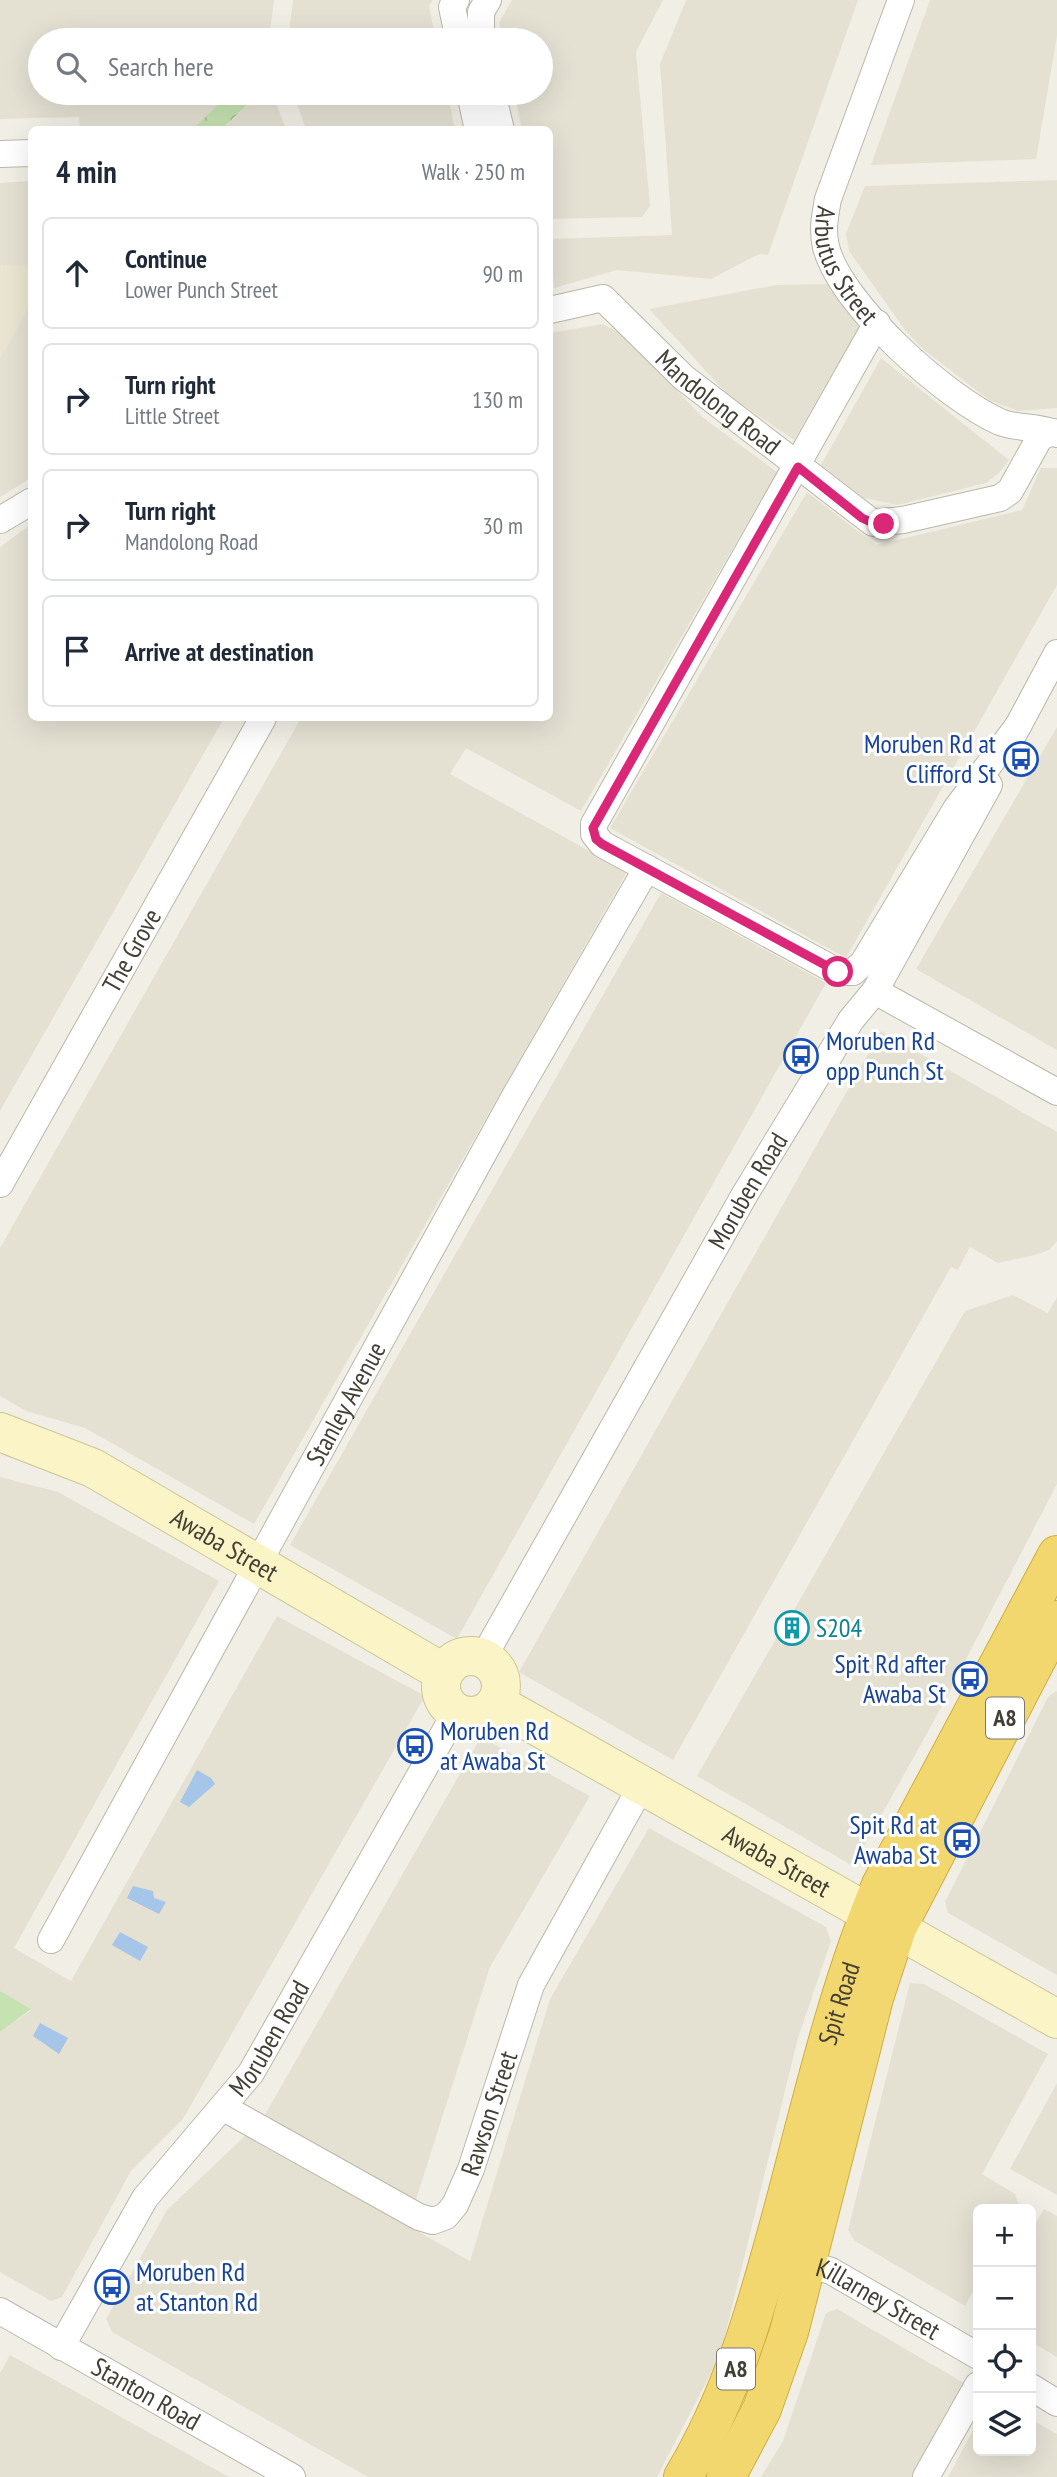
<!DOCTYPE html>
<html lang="en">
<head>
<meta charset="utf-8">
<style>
	:root { --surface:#fff; --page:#f2f2f3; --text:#1f2937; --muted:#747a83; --line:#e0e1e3 }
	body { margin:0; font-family:"PT Sans Narrow",sans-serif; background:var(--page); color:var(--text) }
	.controls { position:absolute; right:21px; bottom:21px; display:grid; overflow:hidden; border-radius:10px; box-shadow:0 7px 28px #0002 }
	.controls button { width:63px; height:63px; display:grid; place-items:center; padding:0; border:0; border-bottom:2px solid var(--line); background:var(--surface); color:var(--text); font:35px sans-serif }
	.stop { position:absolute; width:21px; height:21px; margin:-16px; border:5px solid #db2777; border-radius:50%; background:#fff }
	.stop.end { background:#db2777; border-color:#fff; box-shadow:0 2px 7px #0008 }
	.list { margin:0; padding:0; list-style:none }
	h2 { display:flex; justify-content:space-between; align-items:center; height:91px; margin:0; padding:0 28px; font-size:30px }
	h2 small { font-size:23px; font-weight:400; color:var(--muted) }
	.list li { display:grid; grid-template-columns:46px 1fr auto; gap:21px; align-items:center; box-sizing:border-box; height:112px; margin:0 14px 14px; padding:0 14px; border:2px solid var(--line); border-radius:10px }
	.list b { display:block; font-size:26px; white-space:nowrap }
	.list p { margin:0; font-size:23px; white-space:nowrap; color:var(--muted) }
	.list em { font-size:23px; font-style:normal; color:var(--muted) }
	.icon { flex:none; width:38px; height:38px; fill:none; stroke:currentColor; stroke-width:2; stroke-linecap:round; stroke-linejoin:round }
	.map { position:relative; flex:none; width:1057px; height:2477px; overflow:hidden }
	.search { position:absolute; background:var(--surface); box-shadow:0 7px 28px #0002; left:28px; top:28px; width:525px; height:77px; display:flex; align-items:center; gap:18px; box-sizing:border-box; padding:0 24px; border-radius:38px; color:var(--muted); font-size:26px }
	.panel { position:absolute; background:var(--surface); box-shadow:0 7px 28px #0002; left:28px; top:126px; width:525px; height:595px; border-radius:10px }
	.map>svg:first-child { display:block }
	.residential { fill:#e4e1d3 }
	.education { fill:#e9e5d0 }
	.forest { fill:url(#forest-crowns) }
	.park { fill:#c5e2b0 }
	.water { fill:#a5c5e9 }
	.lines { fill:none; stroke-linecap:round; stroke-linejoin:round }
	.street-casing { stroke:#bbb7a8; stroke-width:28 }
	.secondary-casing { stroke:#cdc697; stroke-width:40 }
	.highway-casing { stroke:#d0ae40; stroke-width:40 }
	.street { stroke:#fff; stroke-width:26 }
	.secondary { stroke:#faf4c6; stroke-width:38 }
	.highway { stroke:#f2d76f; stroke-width:38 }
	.route { stroke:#db2777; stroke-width:9 }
	.labels { text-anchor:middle; stroke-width:6; stroke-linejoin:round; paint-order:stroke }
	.shield { fill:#fff; stroke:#7b7972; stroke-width:2 }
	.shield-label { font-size:24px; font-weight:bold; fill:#433f35 }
	.street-label { font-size:26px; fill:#433f35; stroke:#fff }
	.transit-label { font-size:26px; fill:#164399; stroke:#fff; text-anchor:end }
	.culture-label { font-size:26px; fill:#0d838f; stroke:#fff; text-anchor:start }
</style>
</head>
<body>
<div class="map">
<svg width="1057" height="2477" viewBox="0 0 1057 2477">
	<defs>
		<pattern id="forest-crowns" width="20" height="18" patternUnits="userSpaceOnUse" patternTransform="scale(1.75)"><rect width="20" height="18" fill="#c5e2b0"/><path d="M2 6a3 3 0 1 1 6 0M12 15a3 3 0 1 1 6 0" fill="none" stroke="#aac398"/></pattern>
	</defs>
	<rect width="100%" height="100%" fill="#f1efe5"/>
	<!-- residential -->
	<path class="residential" d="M0,0H274L269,40H40V93H230L193,130L80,129L79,117L0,119Z
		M293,0H433L429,6L436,40H288Z
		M512,0H663L636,52L650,206L642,217L550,219V130L522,129L514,93H541V40H503L499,23Z
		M686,0H858L768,255L759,254L711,279L617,270L554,288L550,239L672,235L660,64Z
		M930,0H1057V36L1036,159L871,165Z
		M260,93H272L286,129L222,130Z
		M293,93H447L455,129H306Z
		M1057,180V408L1018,411L989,400L923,349L905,330L849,251L846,234L865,186Z
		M31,181V265H0V183Z
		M827,284L859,327L794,440L727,394L649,309L776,285Z
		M31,302V478L0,497V358Z
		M603,324L629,338L702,417L777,472L581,811L466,748L450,774L627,872L254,1524L85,1428L26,1411L0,1396V1248L301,718H550V333Z
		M881,358L1009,460L999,473L986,483L898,505L864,498L821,465Z
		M1041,468H1057V585L846,958L610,828L807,492L876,545L1022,510Z
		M31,524L32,718H224L0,1111V547Z
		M1057,727V1050L916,969Z
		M661,893L826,983L457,1639L290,1545Z
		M881,1031L1057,1132V1241L1049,1250L1035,1255L998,1263L970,1247L958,1270L951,1267L673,1760L519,1672Z
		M1013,1295L1048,1313L1057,1297V1484L935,1719L853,1866L697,1776L781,1630L799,1640L807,1626L790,1617L965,1311Z
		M0,1477L58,1492L219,1581L14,1948L71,1981L277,1616L425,1696L183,2119L131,2171L62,2297L51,2301L0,2272V2032L31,2010L0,1991Z
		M1056,1691L1057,1692V1975L948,1913L945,1902L1048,1697Z
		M481,1737L590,1796L490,1967L414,2206L263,2118Z
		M649,1828L826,1927L831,1941L798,2038L720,2356L657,2477H368L112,2332L106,2319L167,2210L247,2134L470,2261L550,1999Z
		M910,1983L924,1984L1048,2054L982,2174L1015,2194L1020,2209H978V2282L965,2306L855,2241L848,2230Z
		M1057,2083V2195L1010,2169Z
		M1044,2209L1057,2216V2357L1031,2342V2231Z
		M837,2309L964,2383L912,2477H761L783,2441L826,2313Z
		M10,2355L229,2477H0V2373Z
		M1031,2419L1057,2434V2477H948L978,2421V2451H1031Z"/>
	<!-- education -->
	<path class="education" d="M0,265H32L31,302L0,358Z"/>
	<!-- forest -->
	<path class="forest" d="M230,93H260L222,129H193Z"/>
	<!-- park -->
	<path class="park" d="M0,1991L31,2009L0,2032Z"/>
	<!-- water -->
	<path class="water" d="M197,1770L211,1778L215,1784L189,1807L180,1802Z
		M133,1886L153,1891L154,1898L166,1902L159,1914L127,1898Z
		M120,1932L148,1947L140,1961L112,1945Z
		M40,2023L68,2038L59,2054L33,2036Z"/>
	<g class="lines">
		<!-- street casing -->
		<g class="street-casing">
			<g id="street">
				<path d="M456,0L452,7L459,40"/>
				<path id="s1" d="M901,0L828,199C825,216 822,230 826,247C841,305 946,398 1000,422C1018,429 1040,426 1057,434"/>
				<path d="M481,40V12L488,0"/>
				<path d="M470,93L478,130"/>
				<path d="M492,93L501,130"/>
				<path d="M0,154L32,153"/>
				<path id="s2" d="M550,310L603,298L683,377L873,523L903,520L1000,498L1010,491L1040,437L1053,432"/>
				<path d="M877,323L594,824V834L602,844L838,972H853L863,963L956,809L1018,726"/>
				<path d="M0,520L32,501"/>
				<path d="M1010,741L1057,653"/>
				<path d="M875,991L1057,1092"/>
				<path id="s3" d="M0,1184L263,718"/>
				<path id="s4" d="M483,1658L745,1194L851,1020L875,991L989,785"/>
				<path id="s5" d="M51,1940L515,1096L647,868"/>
				<path id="s6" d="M224,2108L419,2217L433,2221L446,2216L455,2205L471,2169L531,1985L642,1785"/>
				<path id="s7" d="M791,2259L831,2271L978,2356"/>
				<path id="s8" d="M0,2311L292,2477"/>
				<path id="s9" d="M61,2347L145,2198L251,2073L456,1712"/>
				<path d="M1031,2387L1057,2403"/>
				<path d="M926,2477L978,2385"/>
			</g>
		</g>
		<!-- secondary casing -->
		<g class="secondary-casing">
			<g id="secondary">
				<path id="s10" d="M0,1432L93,1468L444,1673"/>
				<circle cx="471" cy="1686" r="30"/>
				<path id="s11" d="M496,1703L1057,2019"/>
			</g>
		</g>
		<!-- highway casing -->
		<g class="highway-casing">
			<g id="highway">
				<path id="s12" d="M683,2477C733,2394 758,2303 783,2210C812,2101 837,1990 881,1885L1057,1555"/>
				<path d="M726,2477L762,2409L789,2332L874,1998L897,1928L1057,1620"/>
			</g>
		</g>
		<!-- street -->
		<use href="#street" class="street"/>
		<!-- secondary -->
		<use href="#secondary" class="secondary"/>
		<!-- highway -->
		<use href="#highway" class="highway"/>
	</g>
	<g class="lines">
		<!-- route -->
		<path class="route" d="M838,972L602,844L596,839L593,828L798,467L862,518L873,523L884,524"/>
	</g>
	<!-- icons -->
	<defs>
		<g id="bus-ring" transform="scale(1.75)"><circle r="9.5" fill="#fff" stroke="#1a4fb4" stroke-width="1.5"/><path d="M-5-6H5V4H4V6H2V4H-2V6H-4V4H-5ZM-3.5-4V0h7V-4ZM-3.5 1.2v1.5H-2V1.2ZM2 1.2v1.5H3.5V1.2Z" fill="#1a4fb4"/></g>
		<g id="building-ring" transform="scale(1.75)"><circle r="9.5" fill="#fff" stroke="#0f9aa8" stroke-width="1.5"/><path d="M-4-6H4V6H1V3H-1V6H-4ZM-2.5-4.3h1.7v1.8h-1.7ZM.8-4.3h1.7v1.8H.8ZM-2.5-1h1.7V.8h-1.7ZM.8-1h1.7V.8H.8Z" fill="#0f9aa8"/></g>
	</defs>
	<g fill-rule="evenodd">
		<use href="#bus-ring" x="1021" y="759"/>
		<use href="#bus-ring" x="801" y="1056"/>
		<use href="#building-ring" x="792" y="1628"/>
		<use href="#bus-ring" x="970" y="1679"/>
		<use href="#bus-ring" x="415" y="1746"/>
		<use href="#bus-ring" x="962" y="1840"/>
		<use href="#bus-ring" x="112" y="2287"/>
	</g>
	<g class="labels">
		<!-- shield labels -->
		<g class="shield">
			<rect x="986" y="1697.5" width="38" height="41" rx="5"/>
			<rect x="717" y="2348.5" width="38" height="41" rx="5"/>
		</g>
		<g class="shield-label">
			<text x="1005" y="1726">A8</text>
			<text x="736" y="2377">A8</text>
		</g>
		<!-- street labels -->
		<g class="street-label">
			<text dy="9" stroke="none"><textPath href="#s1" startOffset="284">Arbutus Street</textPath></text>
			<text dy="9" stroke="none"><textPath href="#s2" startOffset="210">Mandolong Road</textPath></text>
			<text dy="9" stroke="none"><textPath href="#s3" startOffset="268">The Grove</textPath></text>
			<text dy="9" stroke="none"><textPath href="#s4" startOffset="537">Moruben Road</textPath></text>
			<text dy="9" stroke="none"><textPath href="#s5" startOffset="612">Stanley Avenue</textPath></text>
			<text dy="9" stroke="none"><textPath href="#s10" startOffset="252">Awaba Street</textPath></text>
			<text dy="9" stroke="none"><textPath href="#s11" startOffset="322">Awaba Street</textPath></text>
			<text dy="9" stroke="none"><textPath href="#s12" startOffset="500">Spit Road</textPath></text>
			<text dy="9" stroke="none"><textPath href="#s9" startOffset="374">Moruben Road</textPath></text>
			<text dy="9" stroke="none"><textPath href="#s6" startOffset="364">Rawson Street</textPath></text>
			<text dy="9" stroke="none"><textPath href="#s7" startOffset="96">Killarney Street</textPath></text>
			<text dy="9" stroke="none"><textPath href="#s8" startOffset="168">Stanton Road</textPath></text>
		</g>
		<!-- transit labels -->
		<g class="transit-label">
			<text x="996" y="753">Moruben Rd at<tspan x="996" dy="30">Clifford St</tspan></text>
			<text x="826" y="1050" text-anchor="start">Moruben Rd<tspan x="826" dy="30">opp Punch St</tspan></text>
			<text x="946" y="1673">Spit Rd after<tspan x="946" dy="30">Awaba St</tspan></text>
			<text x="440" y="1740" text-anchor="start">Moruben Rd<tspan x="440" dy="30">at Awaba St</tspan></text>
			<text x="937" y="1834">Spit Rd at<tspan x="937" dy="30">Awaba St</tspan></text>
			<text x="136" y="2281" text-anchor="start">Moruben Rd<tspan x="136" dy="30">at Stanton Rd</tspan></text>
		</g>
		<!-- culture labels -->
		<g class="culture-label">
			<text x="816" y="1637">S204</text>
		</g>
	</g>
</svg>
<div class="controls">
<button>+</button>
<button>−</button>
<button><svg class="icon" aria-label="locate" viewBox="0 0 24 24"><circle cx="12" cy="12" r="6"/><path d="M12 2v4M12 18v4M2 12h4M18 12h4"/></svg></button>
<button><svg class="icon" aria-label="layers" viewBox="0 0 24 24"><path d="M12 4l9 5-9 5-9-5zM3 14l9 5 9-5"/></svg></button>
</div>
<div class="stop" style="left:838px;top:972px"></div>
<div class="stop end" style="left:884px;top:524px"></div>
<div class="search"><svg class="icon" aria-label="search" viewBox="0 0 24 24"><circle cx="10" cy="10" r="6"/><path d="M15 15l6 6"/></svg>Search here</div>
<section class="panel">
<h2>4 min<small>Walk · 250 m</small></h2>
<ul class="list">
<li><svg class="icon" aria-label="ahead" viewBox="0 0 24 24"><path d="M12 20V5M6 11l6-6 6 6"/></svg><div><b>Continue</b><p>Lower Punch Street</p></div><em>90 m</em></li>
<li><svg class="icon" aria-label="right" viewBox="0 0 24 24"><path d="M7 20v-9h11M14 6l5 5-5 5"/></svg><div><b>Turn right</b><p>Little Street</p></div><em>130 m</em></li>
<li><svg class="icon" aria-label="right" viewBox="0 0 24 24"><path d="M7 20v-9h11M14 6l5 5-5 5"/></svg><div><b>Turn right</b><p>Mandolong Road</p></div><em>30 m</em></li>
<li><svg class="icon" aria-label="arrive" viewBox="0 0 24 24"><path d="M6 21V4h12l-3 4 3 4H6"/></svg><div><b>Arrive at destination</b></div></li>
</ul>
</section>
</div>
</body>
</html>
